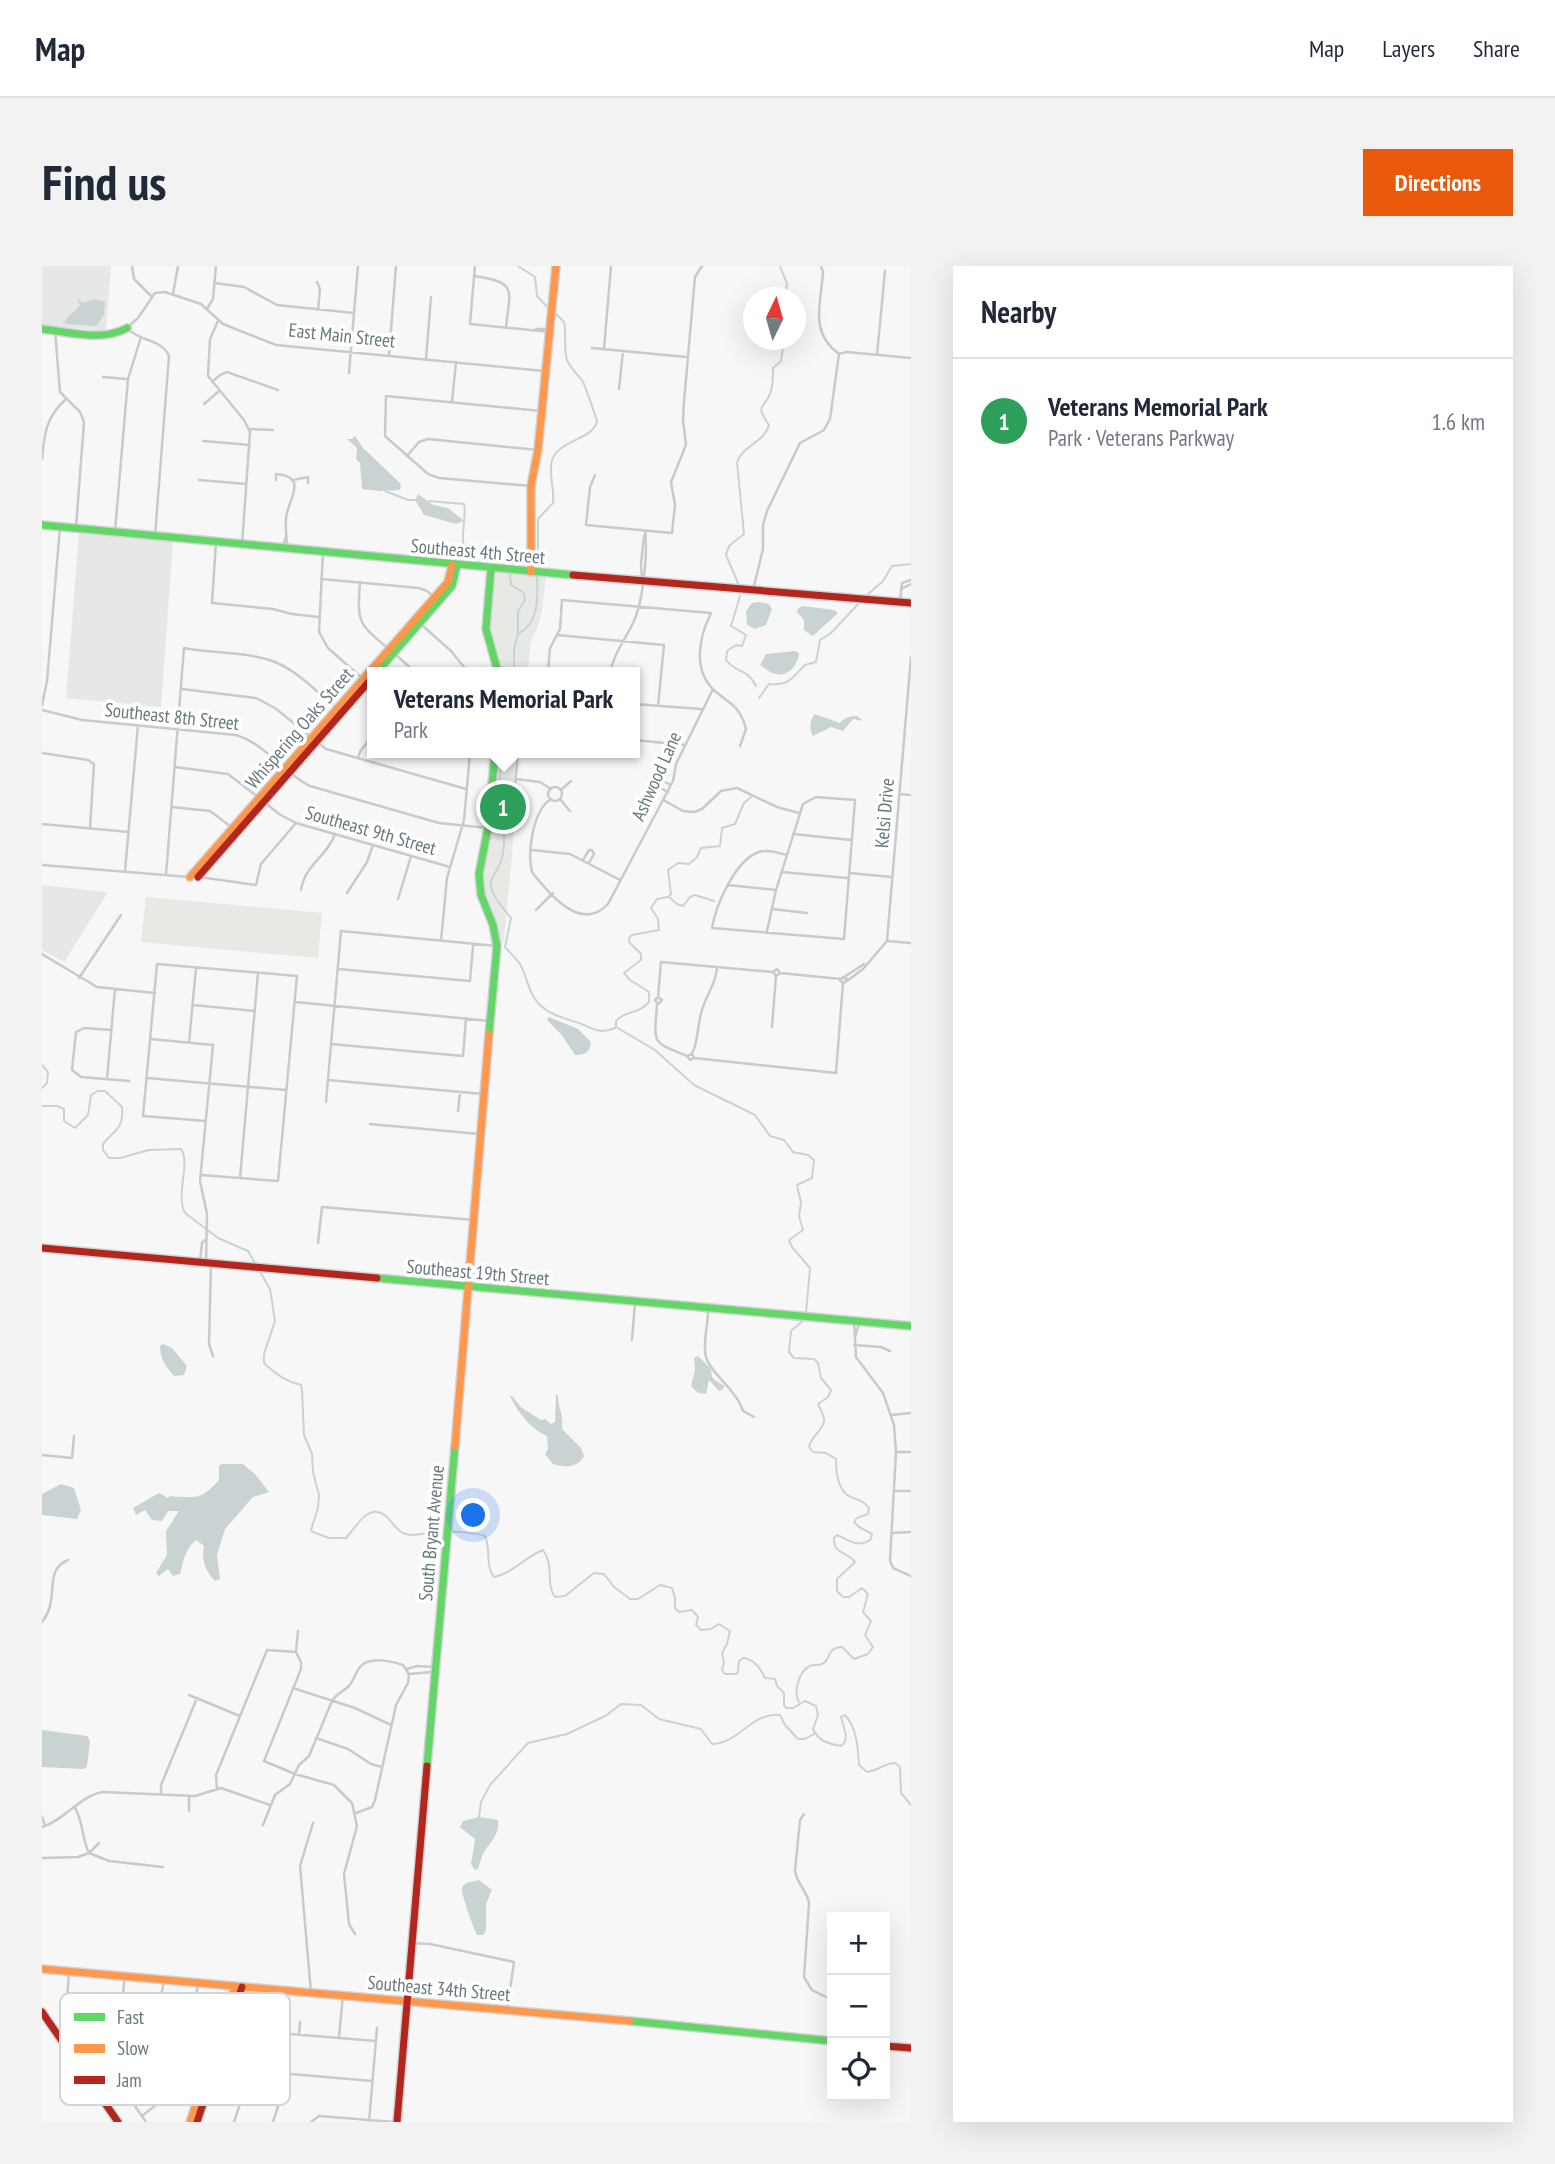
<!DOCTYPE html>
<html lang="en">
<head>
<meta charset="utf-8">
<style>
	:root { --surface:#fff; --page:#f2f2f3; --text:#1f2937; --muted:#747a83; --line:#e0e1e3; --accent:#ea580c }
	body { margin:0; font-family:"PT Sans Narrow",sans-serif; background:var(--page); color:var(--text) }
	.controls { position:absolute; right:21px; bottom:21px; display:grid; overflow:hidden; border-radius:0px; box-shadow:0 7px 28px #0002 }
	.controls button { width:63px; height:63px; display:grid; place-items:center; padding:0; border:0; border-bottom:2px solid var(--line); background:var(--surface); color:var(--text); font:35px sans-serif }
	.compass { position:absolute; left:701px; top:21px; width:63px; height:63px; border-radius:50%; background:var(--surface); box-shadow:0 7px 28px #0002; rotate:5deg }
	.you { position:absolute; left:432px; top:1250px; width:24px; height:24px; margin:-18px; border:5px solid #fff; border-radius:50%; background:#1a73e8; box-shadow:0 0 0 10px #1a73e833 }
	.badge { display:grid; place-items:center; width:46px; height:46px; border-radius:50%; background:var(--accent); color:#fff; font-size:23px; font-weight:700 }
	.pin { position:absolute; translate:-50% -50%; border:4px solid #fff; box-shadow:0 2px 7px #0006 }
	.popup { position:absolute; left:325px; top:401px; width:273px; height:91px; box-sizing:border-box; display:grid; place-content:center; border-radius:0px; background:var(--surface); filter:drop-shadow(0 2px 5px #0005); font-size:23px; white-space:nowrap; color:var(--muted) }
	.popup b { font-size:26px; color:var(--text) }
	.popup::after { content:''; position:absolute; left:50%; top:100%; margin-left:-14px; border:14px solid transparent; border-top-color:var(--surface) }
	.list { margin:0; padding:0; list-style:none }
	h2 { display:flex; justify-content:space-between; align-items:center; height:91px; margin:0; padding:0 28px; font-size:30px }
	h2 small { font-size:23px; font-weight:400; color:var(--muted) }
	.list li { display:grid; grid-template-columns:46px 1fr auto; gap:21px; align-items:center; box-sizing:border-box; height:126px; padding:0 28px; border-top:2px solid var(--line) }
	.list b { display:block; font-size:26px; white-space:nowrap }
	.list p { margin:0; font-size:23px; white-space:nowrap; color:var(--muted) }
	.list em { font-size:23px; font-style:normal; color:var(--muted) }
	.icon { flex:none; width:38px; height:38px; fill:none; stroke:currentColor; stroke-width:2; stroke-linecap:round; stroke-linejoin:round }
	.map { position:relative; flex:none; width:869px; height:1856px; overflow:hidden; border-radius:0px }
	header { display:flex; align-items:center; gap:42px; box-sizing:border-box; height:98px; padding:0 35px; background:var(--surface); border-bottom:2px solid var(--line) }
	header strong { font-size:33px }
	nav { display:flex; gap:38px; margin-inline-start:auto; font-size:24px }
	.intro { display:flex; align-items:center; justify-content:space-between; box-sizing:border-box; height:168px; padding:0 42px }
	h1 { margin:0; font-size:49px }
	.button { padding:18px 32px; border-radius:0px; background:var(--accent); color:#fff; font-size:24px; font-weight:700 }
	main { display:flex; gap:42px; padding:0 42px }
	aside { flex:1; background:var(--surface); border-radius:0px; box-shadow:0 7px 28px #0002 }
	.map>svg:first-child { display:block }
	.built { fill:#e6e8e7 }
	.green { fill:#e7e9e5 }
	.water { fill:#cad3d4 }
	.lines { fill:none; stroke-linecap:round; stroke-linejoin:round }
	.stream { stroke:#cad3d4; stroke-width:2 }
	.fast-casing { stroke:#d2d3d4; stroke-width:10 }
	.slow-casing { stroke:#d2d3d4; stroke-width:10 }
	.jam-casing { stroke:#d2d3d4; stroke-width:10 }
	.street { stroke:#c8cacb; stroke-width:2.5 }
	.fast { stroke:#63d668; stroke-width:7 }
	.slow { stroke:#ff974d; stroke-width:7 }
	.jam { stroke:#b3261e; stroke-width:7 }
	.labels { text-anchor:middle; stroke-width:7; stroke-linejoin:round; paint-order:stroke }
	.street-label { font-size:19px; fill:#66797e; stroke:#fff }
	.key { fill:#fff; stroke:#d1d7d8; stroke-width:2 }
	.key-label { font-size:19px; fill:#66797e }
</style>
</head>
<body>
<header>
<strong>Map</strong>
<nav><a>Map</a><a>Layers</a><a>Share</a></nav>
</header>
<div class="intro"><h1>Find us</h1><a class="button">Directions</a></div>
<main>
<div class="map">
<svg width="869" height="1856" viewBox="0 0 869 1856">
	<rect width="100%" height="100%" fill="#f7f7f7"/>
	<!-- built -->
	<path class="built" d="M0,0H69L64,65L0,59Z
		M37,266L131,276L119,441L24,432Z
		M0,619L66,626L22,696L0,684Z"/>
	<!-- green -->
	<path class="green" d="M453,306L504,311L500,345L495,363L489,374L486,406H458L445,362L450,308Z
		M455,487H474L471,520L476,521L462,676H456L439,623L438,604Z
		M104,631L280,647L276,692L99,676Z"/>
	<!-- water -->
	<path class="water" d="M35,31L40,37L52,33L63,36L62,49L54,60L24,58L22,55L38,39Z
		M313,170L321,182L359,218L358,224L337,225L320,223L318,197L314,193L315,182L305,173H310Z
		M376,228L391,239L406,242L422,255L414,258L382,249L373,234Z
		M716,336L727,338L730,343L724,359L713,363L705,359L704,345L710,337Z
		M761,340L792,344L796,347L771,370L762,364V354L755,346L756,342Z
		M753,385L757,387C757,397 746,412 734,408C728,407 723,402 718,399L724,388Z
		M773,448L798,457C802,452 807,450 815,450L821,455L811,453L801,465L789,461L771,470C767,465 768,452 773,448Z
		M507,751L536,763L549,776C548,787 542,789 533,789L519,768L505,754Z
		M121,1078L130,1082L145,1100L142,1109L132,1110C124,1101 118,1093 118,1080Z
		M656,1090L669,1103L670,1111L674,1115L683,1120L680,1124L677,1125L667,1114L664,1128L656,1127L649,1120L653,1104L652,1092Z
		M514,1129H516C516,1142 522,1150 520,1163L539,1182L542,1190C535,1202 524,1202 511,1198L503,1188L506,1183L505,1170C490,1164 475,1146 468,1130H470L480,1142L499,1154L503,1153L509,1158L513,1156Z
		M180,1198H201L213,1208L227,1226L211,1231L183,1263L175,1289L178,1313L173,1315C163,1304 159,1294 162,1280L154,1274C143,1283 141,1296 138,1308L131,1310L126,1303L117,1310L114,1307L125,1289L124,1265L137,1245H126L120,1255L110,1254L103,1244L94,1249L91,1242L117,1227L126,1232L128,1230C154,1232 159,1234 177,1214V1200Z
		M19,1218L32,1222L39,1244L35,1253L0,1249V1228Z
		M0,1464L45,1470L48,1475L45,1501L41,1503L0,1501Z
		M437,1551L456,1554C458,1568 449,1575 442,1586C439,1591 438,1597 436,1603L433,1604L429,1598L433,1573L418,1561L421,1555Z
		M437,1614L450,1624L444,1638V1664L441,1669H435C432,1664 421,1632 420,1626V1621L424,1617Z"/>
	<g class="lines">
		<!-- stream -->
		<path class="stream" d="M476,0L493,11L495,30L508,44
			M738,0L745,18L743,32
			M343,225L366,234H375
			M387,235L422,238C426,252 412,287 432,289C444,290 455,291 467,293L470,297L469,299
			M496,302V253L511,237C513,223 506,208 510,194C518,173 550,174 555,156C555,153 543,120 541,116C536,108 528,102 525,94C521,81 525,68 522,56L513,47
			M468,309L469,319L482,327L483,334L476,345V368
			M696,317L684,289L687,280L702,268L695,196C701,179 722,177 727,159C711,136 724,143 729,125C731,118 731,109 731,102L739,95L742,74
			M698,330L689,360L704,369L700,380L694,379L685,385L684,394C695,408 704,401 714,420
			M823,331L841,315L850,300L869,298
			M472,406V383L476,368C497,357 496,333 495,311
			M717,432L727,418C747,420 750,412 763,399L774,396L778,374L789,367L819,335
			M469,487C467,495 462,497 459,503C456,511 460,520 454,528C457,548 463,556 462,578C460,620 429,605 469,652L463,681C468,687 474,692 478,698C485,710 486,727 497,738C510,751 527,753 542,759C554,764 560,768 573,762
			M627,631L635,638L641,640L648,631L653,629L672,635
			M574,760V755C583,744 596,749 607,736V726L588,714L582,707L599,694V688L587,676V672L590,669L617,664L616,653L609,642L615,633L626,631L629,628L626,604L636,597L647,598L655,591L659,582L678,580L680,562L693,558L702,537L709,531
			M574,761L613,784L652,819L713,849L728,870L742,874L751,886L766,889L772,894L770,912L755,919L759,937L757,950L761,964L747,974L750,981L768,1002L764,1047
			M0,799L6,806L5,817L0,822
			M0,840H15L22,843V855L33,862L46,849L49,829L56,825H63L80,841C82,864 72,864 61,878V884L67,892H78L107,884L139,883C149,898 133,928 143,947L176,972L206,985L228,1023L233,1055L222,1088V1097C233,1108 244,1116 259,1119L260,1124L262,1169L270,1188L271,1206L277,1229L276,1242L269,1264L271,1266L287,1272H304C312,1264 319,1249 331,1246C346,1244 350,1262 361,1267C372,1272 383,1266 394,1266C405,1265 433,1266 443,1270C449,1283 443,1300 452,1311C471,1307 483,1291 501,1284C513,1300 503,1318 513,1331L523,1330L552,1307L562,1308L572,1321L588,1333H596L618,1319L630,1322L633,1332V1342L637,1346L650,1344L656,1351L654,1359L659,1364L669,1363L677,1358L688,1365L685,1378L680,1387L682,1397L680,1404L683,1408H694L696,1406L697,1395L701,1392C712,1393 719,1403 723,1412L733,1413L735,1420L742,1427V1439L744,1442H751L763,1435L774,1440L776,1449L771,1463C776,1475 787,1478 799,1480L803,1476L804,1469L799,1451L803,1449C815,1462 816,1482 817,1499L825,1506C835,1505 843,1497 853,1497L858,1501L859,1527L869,1539
			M757,1436C751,1426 757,1405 768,1400C772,1398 776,1400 780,1398C790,1394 783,1382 800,1381L812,1393L826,1388L831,1381L823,1369L829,1355L821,1346L826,1328L820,1322L807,1331H801L795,1325V1313L813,1296C806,1286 791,1288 792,1272L795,1269C807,1274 817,1283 829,1273L830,1268L817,1261L812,1256L815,1252L826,1248L827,1242C820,1233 816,1235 807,1230C796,1224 794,1205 794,1193L784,1187L771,1186L767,1181C769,1170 781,1165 782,1155C783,1150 778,1143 776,1138L786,1131L789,1124L779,1112L776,1097L772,1093L752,1092L747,1086L749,1065L763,1053
			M437,1551L439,1536L448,1519L486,1477L525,1468L565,1449L579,1438L599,1439L617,1453L659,1463L670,1478C697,1478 709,1446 738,1449L743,1459L756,1473H763L772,1468"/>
		<!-- fast casing -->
		<g class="fast-casing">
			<path id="fast" d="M0,63C27,66 60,76 85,62
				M0,259L531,309
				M449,302L444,363L456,406
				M335,406L410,320L415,299
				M447,768L455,680L451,659L439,629L437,608L446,562L453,487
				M335,1012L869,1060
				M385,1500L413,1180
				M588,1755L790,1775"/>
		</g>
		<!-- slow casing -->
		<g class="slow-casing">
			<path id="slow" d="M489,306V220L496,184L514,0
				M148,611L406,316L410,299
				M413,1180L447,768
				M0,1703L588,1755
				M148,1856L193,1720"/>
		</g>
		<!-- jam casing -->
		<g class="jam-casing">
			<path id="jam" d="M531,309L869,337
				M156,611L330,412
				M0,982L335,1012
				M0,1746L76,1856
				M843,1780L869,1782
				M155,1856L200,1721
				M355,1856L385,1500"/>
		</g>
		<!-- street -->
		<path class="street" d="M90,0L92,13L109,30
			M433,0L428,58L508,66
			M779,0L781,6C779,38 767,66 797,88
			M432,10C476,16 468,24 464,61
			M275,16L278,23L276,44
			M173,17L202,21L235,39L312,47
			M131,28L136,0
			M165,43L171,33L174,0
			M176,55L168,73L166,110L202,154L208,166L200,279
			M494,63H508
			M13,64L18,126L38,146L42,156L34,261
			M550,82L644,91
			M562,83L569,0
			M797,88L805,86L869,92
			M835,89L843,5
			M347,90L354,0
			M384,93L389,31
			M307,107L316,0
			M61,111L85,113
			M170,116L178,109L185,106L236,124
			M577,123L581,85
			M410,136L414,96
			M162,138L177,125
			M208,163L231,164
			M161,175L208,179
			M365,190L377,176L386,173L496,184
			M0,193C2,169 4,151 23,134
			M553,209L548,221L544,259L630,267L633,239L629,216L644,179L641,154L642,136L653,11L660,0
			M157,214L204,218
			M234,214V208C268,211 245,234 244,253C243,262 245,272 245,282
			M251,214L266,211V217
			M489,220L397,212L386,208L343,170L344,130L499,145
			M73,265L86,113L99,71
			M113,270L127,90C119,72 97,76 85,62L96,52L113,27L123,26L159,38L181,58L234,79L502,105
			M174,276L170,337L231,343L250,348L276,351
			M239,283L244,271
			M281,286L277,366L286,382L320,412
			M279,313L377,322L385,325L397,335
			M600,315L599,298L602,270
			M318,316C315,358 316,357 348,384
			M859,323L869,318
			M711,324L721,283V259L725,245L758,177L782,164L788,153L797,88
			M858,336L860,317L869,314
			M373,353L409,385L426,406
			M515,369L622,379L616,440
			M353,388L373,406
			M506,406L508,382L518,363L520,334L669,347C657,371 650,405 673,425C689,439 698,440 704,463L698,480
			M568,406C572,387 583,374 591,357C601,337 606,287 603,265
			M140,423L214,432L233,442L284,483L424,523
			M592,438L659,443
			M0,439L5,415L18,261
			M0,444L40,454L194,469C224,478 241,507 268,520L397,557L446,562
			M592,474L643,479
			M0,487L46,494L52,498L48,562
			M316,491L319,484L330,471
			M133,501L186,508L216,531
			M474,513L498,516L509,523
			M473,520L476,487
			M506 528a7 7 0 1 1 14 0a7 7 0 1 1-14 0Z
			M519,524L529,515
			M626,526L613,519L612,514L617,513L629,519
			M858,528L869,529
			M509,533C491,544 485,586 490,606C507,628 539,667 566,638L631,515L634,498L671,423
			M518,533L528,545
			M221,535L237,548L254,557L408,601
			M623,535L641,545L652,546L660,543L679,525L695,522L735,541L757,547
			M130,541L168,545L196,566
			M0,558L87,566
			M751,568L809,574
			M490,584L528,588L578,614
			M541,594L547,584H550L552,588L547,597
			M0,599L147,611
			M83,605L96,459
			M740,606L806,612
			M807,607L850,611
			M124,609L142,382C172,388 205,385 233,396C257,406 275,426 294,442
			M157,611L214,619L219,598L254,557
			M686,619L734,624
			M259,624C263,598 285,591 293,568
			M305,627L325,596L331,579
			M356,633L369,590
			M730,643L765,647
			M494,644L511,627
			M725,665L734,624L761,538L774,531L813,534L802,673L670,662C674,639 693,594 717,586C726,583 736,587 745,589
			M399,675L405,612L422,554L428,487
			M845,675L869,677
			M0,688L55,721L113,727
			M296,703L428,715L431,680
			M738,707L734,710L731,706L735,703L738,707L799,713
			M801,711L805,713L802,717L798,715Z
			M802,711L822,698
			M37,712L79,649
			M805,715L821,703L845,675L869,391
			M616,731L620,734L616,738L613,734L616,731L619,696L731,706
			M253,736L448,755
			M151,739L213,745
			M615,739C612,779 609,775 645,790L650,788L652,792L648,794L645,790
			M730,761L734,710
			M69,764L42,762L34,766L30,804L39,811L87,815
			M109,773L171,779L158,915L165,948L164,997
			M147,777L154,702
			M289,778L421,790L424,752
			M650,788C657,773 655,759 660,744C664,729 674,718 675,702
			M652,792L794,807L801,717
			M105,812L244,824
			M65,813L73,723
			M286,814L441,828
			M284,836L299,665L455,680
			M416,845L418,826
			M328,858L438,868
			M159,909L236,915L255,710L115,698L101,850L164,855
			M198,912L216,707
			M276,977L280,941L432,954
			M158,996L160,977L163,974
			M169,997L167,1078L171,1090
			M666,1042C667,1057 660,1076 664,1091C668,1107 694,1123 701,1145L712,1151
			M812,1055L814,1091L841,1127L852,1159L854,1186L848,1295L851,1302L869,1310
			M813,1071L818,1055
			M590,1074L593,1036
			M812,1079L839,1081L848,1085
			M849,1149L869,1147
			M855,1186H869
			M0,1189L30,1192L32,1170
			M852,1225H869
			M849,1267L869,1266
			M0,1356C19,1333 0,1305 26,1294
			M256,1365L254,1386L259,1396V1403L222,1495L253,1508L292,1519L310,1537L315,1560L302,1608L307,1658L313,1668
			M365,1403L375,1400L393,1401
			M367,1408L391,1406
			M251,1422L313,1442L349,1459
			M147,1429L198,1450
			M274,1472L306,1483L329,1498L340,1501
			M175,1523L174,1509L225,1384L254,1386
			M119,1527V1519L155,1432
			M33,1542C42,1557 39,1571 47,1587L57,1577
			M147,1545V1530
			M314,1547L330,1541L333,1534L354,1439L366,1417L367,1408
			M762,1548L758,1554L753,1605C755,1618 765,1625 767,1637L762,1711L770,1724L790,1734
			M0,1551L3,1560
			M221,1559L233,1529L248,1518L257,1499L267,1490L290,1435C294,1428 300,1426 306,1421C312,1415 313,1407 318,1401C327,1390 349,1395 361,1399L367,1408
			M0,1561C23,1554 37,1530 61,1526L153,1530L179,1522L228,1539
			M0,1592L36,1591L47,1587L67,1595L121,1601
			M369,1677L388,1678L472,1696L465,1744
			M27,1706L25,1734L30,1749L104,1856
			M269,1726L258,1600L271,1557
			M257,1769L258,1756
			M297,1771L301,1729
			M57,1786L81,1727L83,1710
			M82,1822L119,1731L122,1714
			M100,1850L114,1839L118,1833L151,1749L156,1718
			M192,1856L220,1771L224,1766L334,1775
			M231,1856L245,1812L249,1808L330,1815
			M269,1856L277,1850L352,1856
			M327,1856L335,1762"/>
		<!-- fast -->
		<use href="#fast" class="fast"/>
		<!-- slow -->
		<use href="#slow" class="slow"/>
		<!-- jam -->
		<use href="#jam" class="jam"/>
	</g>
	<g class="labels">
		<!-- street labels -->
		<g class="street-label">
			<text transform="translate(300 69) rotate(6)" y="7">East Main Street</text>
			<text transform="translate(436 285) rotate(5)" y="7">Southeast 4th Street</text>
			<text transform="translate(130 450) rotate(6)" y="7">Southeast 8th Street</text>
			<text transform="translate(257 462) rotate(-49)" y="7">Whispering Oaks Street</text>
			<text transform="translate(614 510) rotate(-66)" y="7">Ashwood Lane</text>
			<text transform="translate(842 547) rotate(-85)" y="7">Kelsi Drive</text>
			<text transform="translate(329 564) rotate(16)" y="7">Southeast 9th Street</text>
			<text transform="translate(436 1006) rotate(5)" y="7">Southeast 19th Street</text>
			<text transform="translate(389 1267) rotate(-85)" y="7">South Bryant Avenue</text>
			<text transform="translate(397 1722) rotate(5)" y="7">Southeast 34th Street</text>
		</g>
	</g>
	<!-- legend -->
	<rect x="18" y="1727" width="230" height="112" rx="10" class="key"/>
	<rect x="32" y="1747" width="31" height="8" fill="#63d668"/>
	<rect x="32" y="1778" width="31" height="9" fill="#ff974d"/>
	<rect x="32" y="1810" width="31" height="8" fill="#b3261e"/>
	<g class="key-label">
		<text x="75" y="1758">Fast</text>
		<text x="75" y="1789">Slow</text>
		<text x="75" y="1821">Jam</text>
	</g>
</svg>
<div class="controls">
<button>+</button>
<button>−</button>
<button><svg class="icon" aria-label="locate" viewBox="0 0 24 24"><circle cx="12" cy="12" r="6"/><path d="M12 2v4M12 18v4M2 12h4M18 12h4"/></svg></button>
</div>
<svg class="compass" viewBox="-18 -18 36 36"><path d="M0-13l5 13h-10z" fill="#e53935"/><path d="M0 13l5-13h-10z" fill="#747a83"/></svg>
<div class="you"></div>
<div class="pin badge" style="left:461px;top:541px;background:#2e9e5b">1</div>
<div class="popup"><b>Veterans Memorial Park</b>Park</div>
</div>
<aside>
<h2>Nearby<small></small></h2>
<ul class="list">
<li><span class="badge" style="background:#2e9e5b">1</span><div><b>Veterans Memorial Park</b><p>Park · Veterans Parkway</p></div><em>1.6 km</em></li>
</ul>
</aside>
</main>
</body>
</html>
